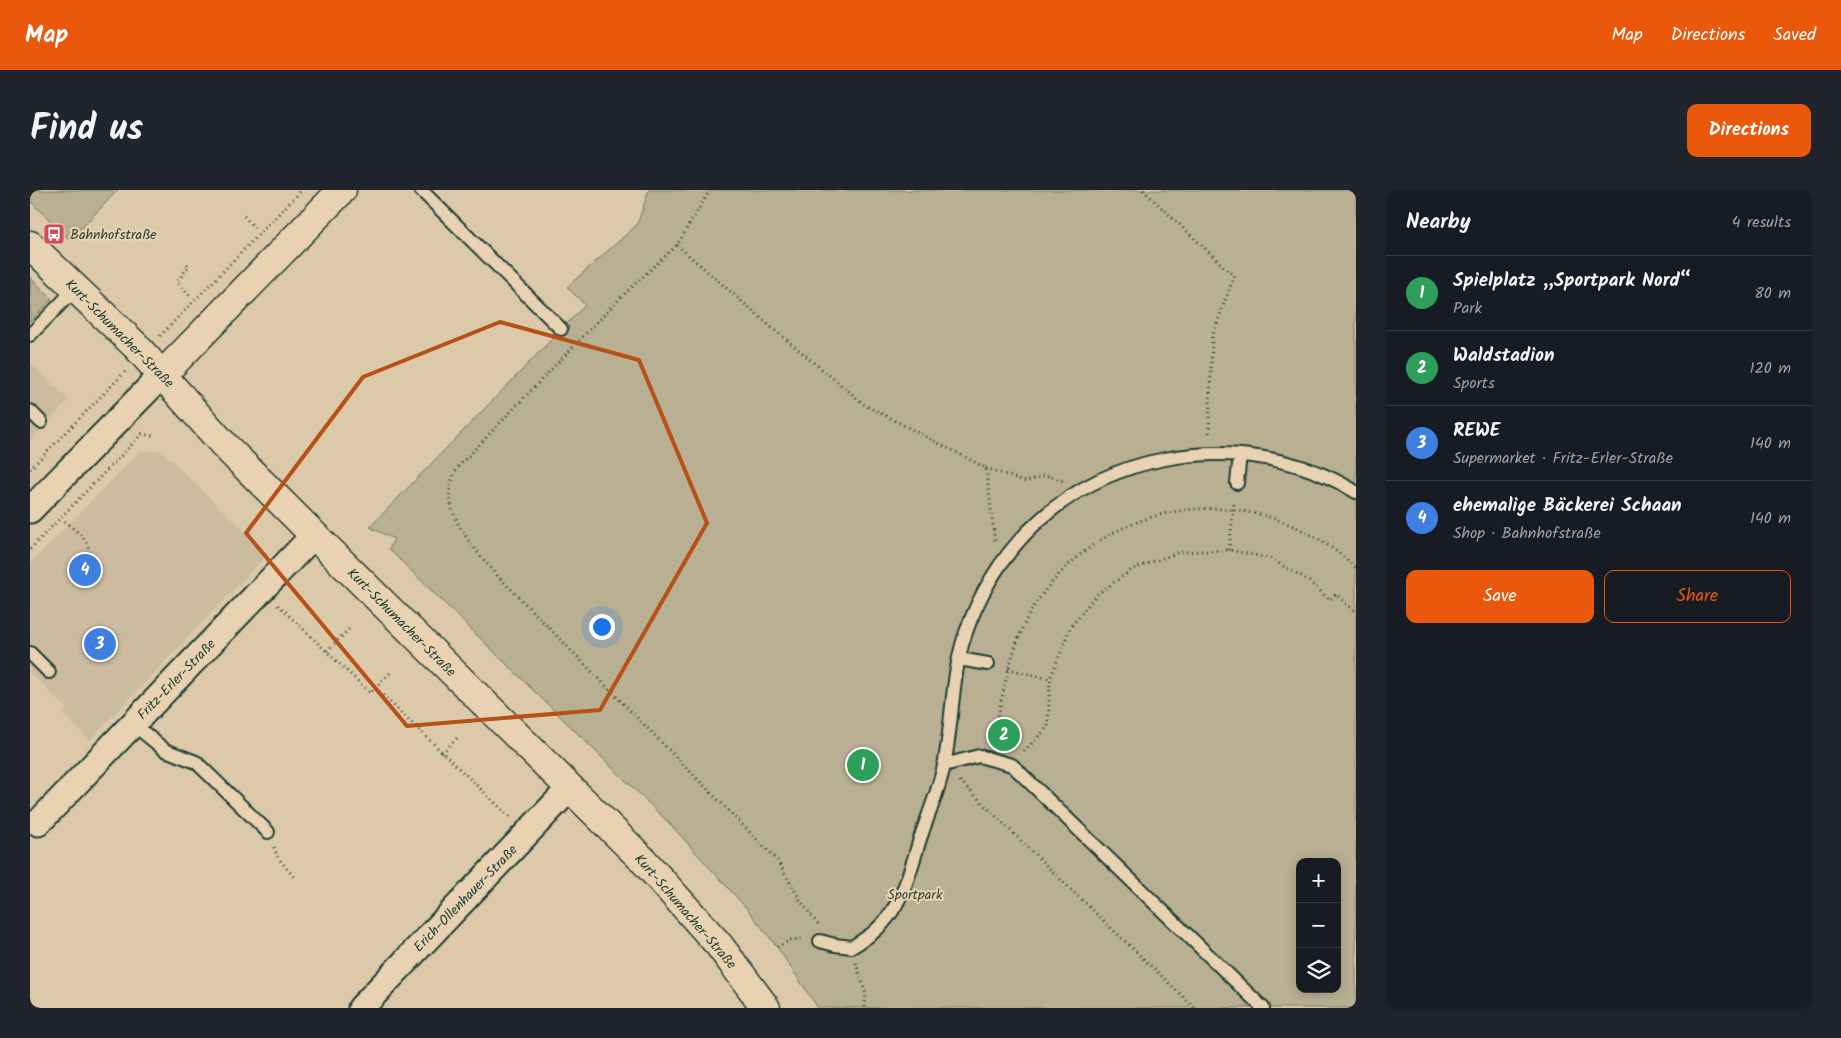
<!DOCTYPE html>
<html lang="en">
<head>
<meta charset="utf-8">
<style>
	:root { --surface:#171b24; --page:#20242c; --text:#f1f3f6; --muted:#9ea1a6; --line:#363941; --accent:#ea580c }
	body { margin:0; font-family:Kalam,sans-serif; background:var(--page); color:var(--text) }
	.controls { position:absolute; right:15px; bottom:15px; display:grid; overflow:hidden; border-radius:10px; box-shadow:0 2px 12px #0003 }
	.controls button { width:45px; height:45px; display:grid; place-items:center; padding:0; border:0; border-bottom:1px solid var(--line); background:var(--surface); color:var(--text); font:25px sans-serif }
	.you { position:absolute; left:571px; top:436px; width:18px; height:18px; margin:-12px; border:4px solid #fff; border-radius:50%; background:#1a73e8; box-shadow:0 0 0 8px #1a73e833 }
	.badge { display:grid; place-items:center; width:32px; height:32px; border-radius:50%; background:var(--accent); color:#fff; font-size:16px; font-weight:700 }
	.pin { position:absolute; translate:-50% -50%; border:2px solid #fff; box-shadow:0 1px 5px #0006 }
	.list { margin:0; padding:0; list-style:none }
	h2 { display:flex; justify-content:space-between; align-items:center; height:65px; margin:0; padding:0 20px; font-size:21px }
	h2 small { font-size:16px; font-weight:400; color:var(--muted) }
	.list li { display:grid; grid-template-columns:32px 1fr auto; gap:15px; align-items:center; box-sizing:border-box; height:75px; padding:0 20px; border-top:1px solid var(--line) }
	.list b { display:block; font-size:19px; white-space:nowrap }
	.list p { margin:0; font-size:16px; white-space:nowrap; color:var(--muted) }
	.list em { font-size:16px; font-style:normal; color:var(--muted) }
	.actions { display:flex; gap:10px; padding:15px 20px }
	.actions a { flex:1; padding:11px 0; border:1px solid var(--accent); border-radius:10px; text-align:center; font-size:18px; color:var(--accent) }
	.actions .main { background:var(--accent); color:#fff }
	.icon { flex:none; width:28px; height:28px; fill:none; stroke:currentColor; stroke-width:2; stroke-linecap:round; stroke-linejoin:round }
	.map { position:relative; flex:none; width:1326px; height:818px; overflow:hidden; border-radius:10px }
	header { display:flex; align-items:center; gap:30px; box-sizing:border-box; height:70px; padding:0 25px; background:var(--accent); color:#fff }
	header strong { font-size:24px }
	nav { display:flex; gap:28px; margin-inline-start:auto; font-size:18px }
	.intro { display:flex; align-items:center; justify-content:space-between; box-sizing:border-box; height:120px; padding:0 30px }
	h1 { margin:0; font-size:35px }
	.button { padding:12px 22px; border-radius:10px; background:var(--accent); color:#fff; font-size:18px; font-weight:700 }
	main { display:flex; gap:30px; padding:0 30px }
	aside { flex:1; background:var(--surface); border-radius:10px; box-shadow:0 2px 12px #0003 }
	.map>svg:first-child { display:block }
	.built { fill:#cbbc9f }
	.green { fill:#b9af93; stroke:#6c7664; fill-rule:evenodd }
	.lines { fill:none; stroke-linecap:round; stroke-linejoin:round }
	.service-casing { stroke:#1f3d34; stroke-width:16 }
	.minor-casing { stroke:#1f3d34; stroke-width:29 }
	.tertiary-casing { stroke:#1f3d34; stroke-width:31 }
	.path { stroke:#1f3d34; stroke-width:3; stroke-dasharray:1 4; stroke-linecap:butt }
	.service { stroke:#e8d2b1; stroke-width:12 }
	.minor { stroke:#e8d2b1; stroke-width:25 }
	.tertiary { stroke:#e8d2b1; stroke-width:28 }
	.marked { fill:none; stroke:#b65216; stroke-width:4; stroke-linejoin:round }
	.labels { text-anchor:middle; stroke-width:4; stroke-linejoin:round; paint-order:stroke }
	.poi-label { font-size:14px; fill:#1f3d34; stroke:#e8d2b1; text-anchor:start }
	.street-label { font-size:14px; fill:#1f3d34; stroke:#e8d2b1 }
	.park-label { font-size:14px; fill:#2e483e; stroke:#e8d2b1 }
</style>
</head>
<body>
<header>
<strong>Map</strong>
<nav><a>Map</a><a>Directions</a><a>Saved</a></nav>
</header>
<div class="intro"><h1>Find us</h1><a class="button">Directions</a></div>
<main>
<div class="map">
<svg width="1326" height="818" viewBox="0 0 1326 818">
	<rect width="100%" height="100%" fill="#dcc9aa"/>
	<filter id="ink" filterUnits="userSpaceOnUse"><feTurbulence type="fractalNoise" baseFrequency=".02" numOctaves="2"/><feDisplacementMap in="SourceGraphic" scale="10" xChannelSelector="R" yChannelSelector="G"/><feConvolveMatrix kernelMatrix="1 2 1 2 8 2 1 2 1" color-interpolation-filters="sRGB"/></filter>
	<g filter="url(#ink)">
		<!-- built -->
		<path class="built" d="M0,172L39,210L0,251Z
			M131,260L238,364L60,550L32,524L37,519L0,483V374L110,261Z"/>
		<!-- green -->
		<path class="green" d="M0,0H88L40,50L0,11Z
			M619,0H1326V818H788L747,757L719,721L640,634L359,359L364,349L340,337L555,115L537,97L607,35ZM1270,672H1307V799H1270Z
			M0,87L22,109L0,132Z"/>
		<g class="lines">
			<!-- service casing -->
			<g class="service-casing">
				<path id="service" d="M391,0L531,139
					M0,145L46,98
					M0,221L11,232
					M1207,293L1210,265
					M0,463L19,482
					M929,469L958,474
					M103,534L135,560L166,572L238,642
					M914,575L949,566L982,575L1233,818
					M790,751L805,755L822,757C830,752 838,747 845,741C872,718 880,681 890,649C898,625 909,600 914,575C923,532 921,487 935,445C967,352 1039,287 1135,269C1200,257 1270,267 1326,302"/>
			</g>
			<!-- minor casing -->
			<g class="minor-casing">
				<path id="minor" d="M0,320L132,185
					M8,633L284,345
					M331,818L540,598"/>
			</g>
			<!-- tertiary casing -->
			<g class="tertiary-casing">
				<path id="tertiary" d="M0,55L106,156L196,257L284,345L613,670L689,755L736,818
					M132,185L312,0"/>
			</g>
			<!-- path -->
			<path class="path" d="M680,0L647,55L590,108L444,260C438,267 428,275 424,284C408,320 442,355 463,381L747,670L772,713L788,734
				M1113,0L1204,86L1182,147L1179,246
				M214,26L227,40
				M647,55L741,137L835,215L956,278L965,352
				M157,74L159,76L147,92L161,107
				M130,146L272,0
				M956,278L996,292L1015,285L1033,291
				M0,279L96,181
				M35,331C44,340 63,351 58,366
				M0,359L112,244L123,246
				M1199,360L1204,311
				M248,415L340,503L345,498L480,627
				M297,461L319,439
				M978,479L1020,489
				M345,498L362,481
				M963,550C973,505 980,453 1006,413C1081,303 1229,286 1326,378
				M994,561L1018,537L1020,489L1040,438L1066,405L1103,379L1150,362L1199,360L1239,368L1275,388L1300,410L1306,404L1326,423
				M412,563L429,546
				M930,591L1030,689L1165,818
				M244,657L248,668L265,688
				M747,757L761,750L772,749
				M826,773L836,804L835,818"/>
			<!-- service -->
			<use href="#service" class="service"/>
			<!-- minor -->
			<use href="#minor" class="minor"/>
			<!-- tertiary -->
			<use href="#tertiary" class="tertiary"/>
		</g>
	</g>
	<!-- marked area -->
	<path class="marked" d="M470,132L609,170L677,333L570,520L377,536L216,343L333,187Z"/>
	<!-- icons -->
	<defs>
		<g id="bus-square" transform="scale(1.125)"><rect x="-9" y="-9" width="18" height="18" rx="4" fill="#d1495b" stroke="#e8d2b1"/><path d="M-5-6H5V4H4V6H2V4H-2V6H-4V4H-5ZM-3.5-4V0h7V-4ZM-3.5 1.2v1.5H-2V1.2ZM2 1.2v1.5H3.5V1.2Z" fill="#fff"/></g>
	</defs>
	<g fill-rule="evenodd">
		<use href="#bus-square" x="24" y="44"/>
	</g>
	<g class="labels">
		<!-- poi labels -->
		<g class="poi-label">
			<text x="40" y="49">Bahnhofstraße</text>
		</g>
		<!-- street labels -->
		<g class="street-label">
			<text transform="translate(90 143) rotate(45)" y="5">Kurt-Schumacher-Straße</text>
			<text transform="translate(372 432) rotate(45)" y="5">Kurt-Schumacher-Straße</text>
			<text transform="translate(146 489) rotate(-46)" y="5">Fritz-Erler-Straße</text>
			<text transform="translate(435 708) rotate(-46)" y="5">Erich-Ollenhauer-Straße</text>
			<text transform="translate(656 721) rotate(49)" y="5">Kurt-Schumacher-Straße</text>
		</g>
		<!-- park labels -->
		<g class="park-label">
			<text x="885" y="709">Sportpark</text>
		</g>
	</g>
</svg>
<div class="controls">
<button>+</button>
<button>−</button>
<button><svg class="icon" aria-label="layers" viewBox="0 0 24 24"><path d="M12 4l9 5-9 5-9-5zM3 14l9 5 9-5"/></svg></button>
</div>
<div class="you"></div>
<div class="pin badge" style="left:833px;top:575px;background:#2e9e5b">1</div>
<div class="pin badge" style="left:974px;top:545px;background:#2e9e5b">2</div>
<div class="pin badge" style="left:70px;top:454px;background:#3f7fe0">3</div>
<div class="pin badge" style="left:55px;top:380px;background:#3f7fe0">4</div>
</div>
<aside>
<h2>Nearby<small>4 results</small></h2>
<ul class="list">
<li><span class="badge" style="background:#2e9e5b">1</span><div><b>Spielplatz „Sportpark Nord“</b><p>Park</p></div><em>80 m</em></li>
<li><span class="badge" style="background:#2e9e5b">2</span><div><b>Waldstadion</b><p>Sports</p></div><em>120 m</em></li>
<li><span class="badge" style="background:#3f7fe0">3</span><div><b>REWE</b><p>Supermarket · Fritz-Erler-Straße</p></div><em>140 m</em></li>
<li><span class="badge" style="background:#3f7fe0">4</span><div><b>ehemalige Bäckerei Schaan</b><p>Shop · Bahnhofstraße</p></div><em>140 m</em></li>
</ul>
<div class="actions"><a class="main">Save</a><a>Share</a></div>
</aside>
</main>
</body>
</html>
